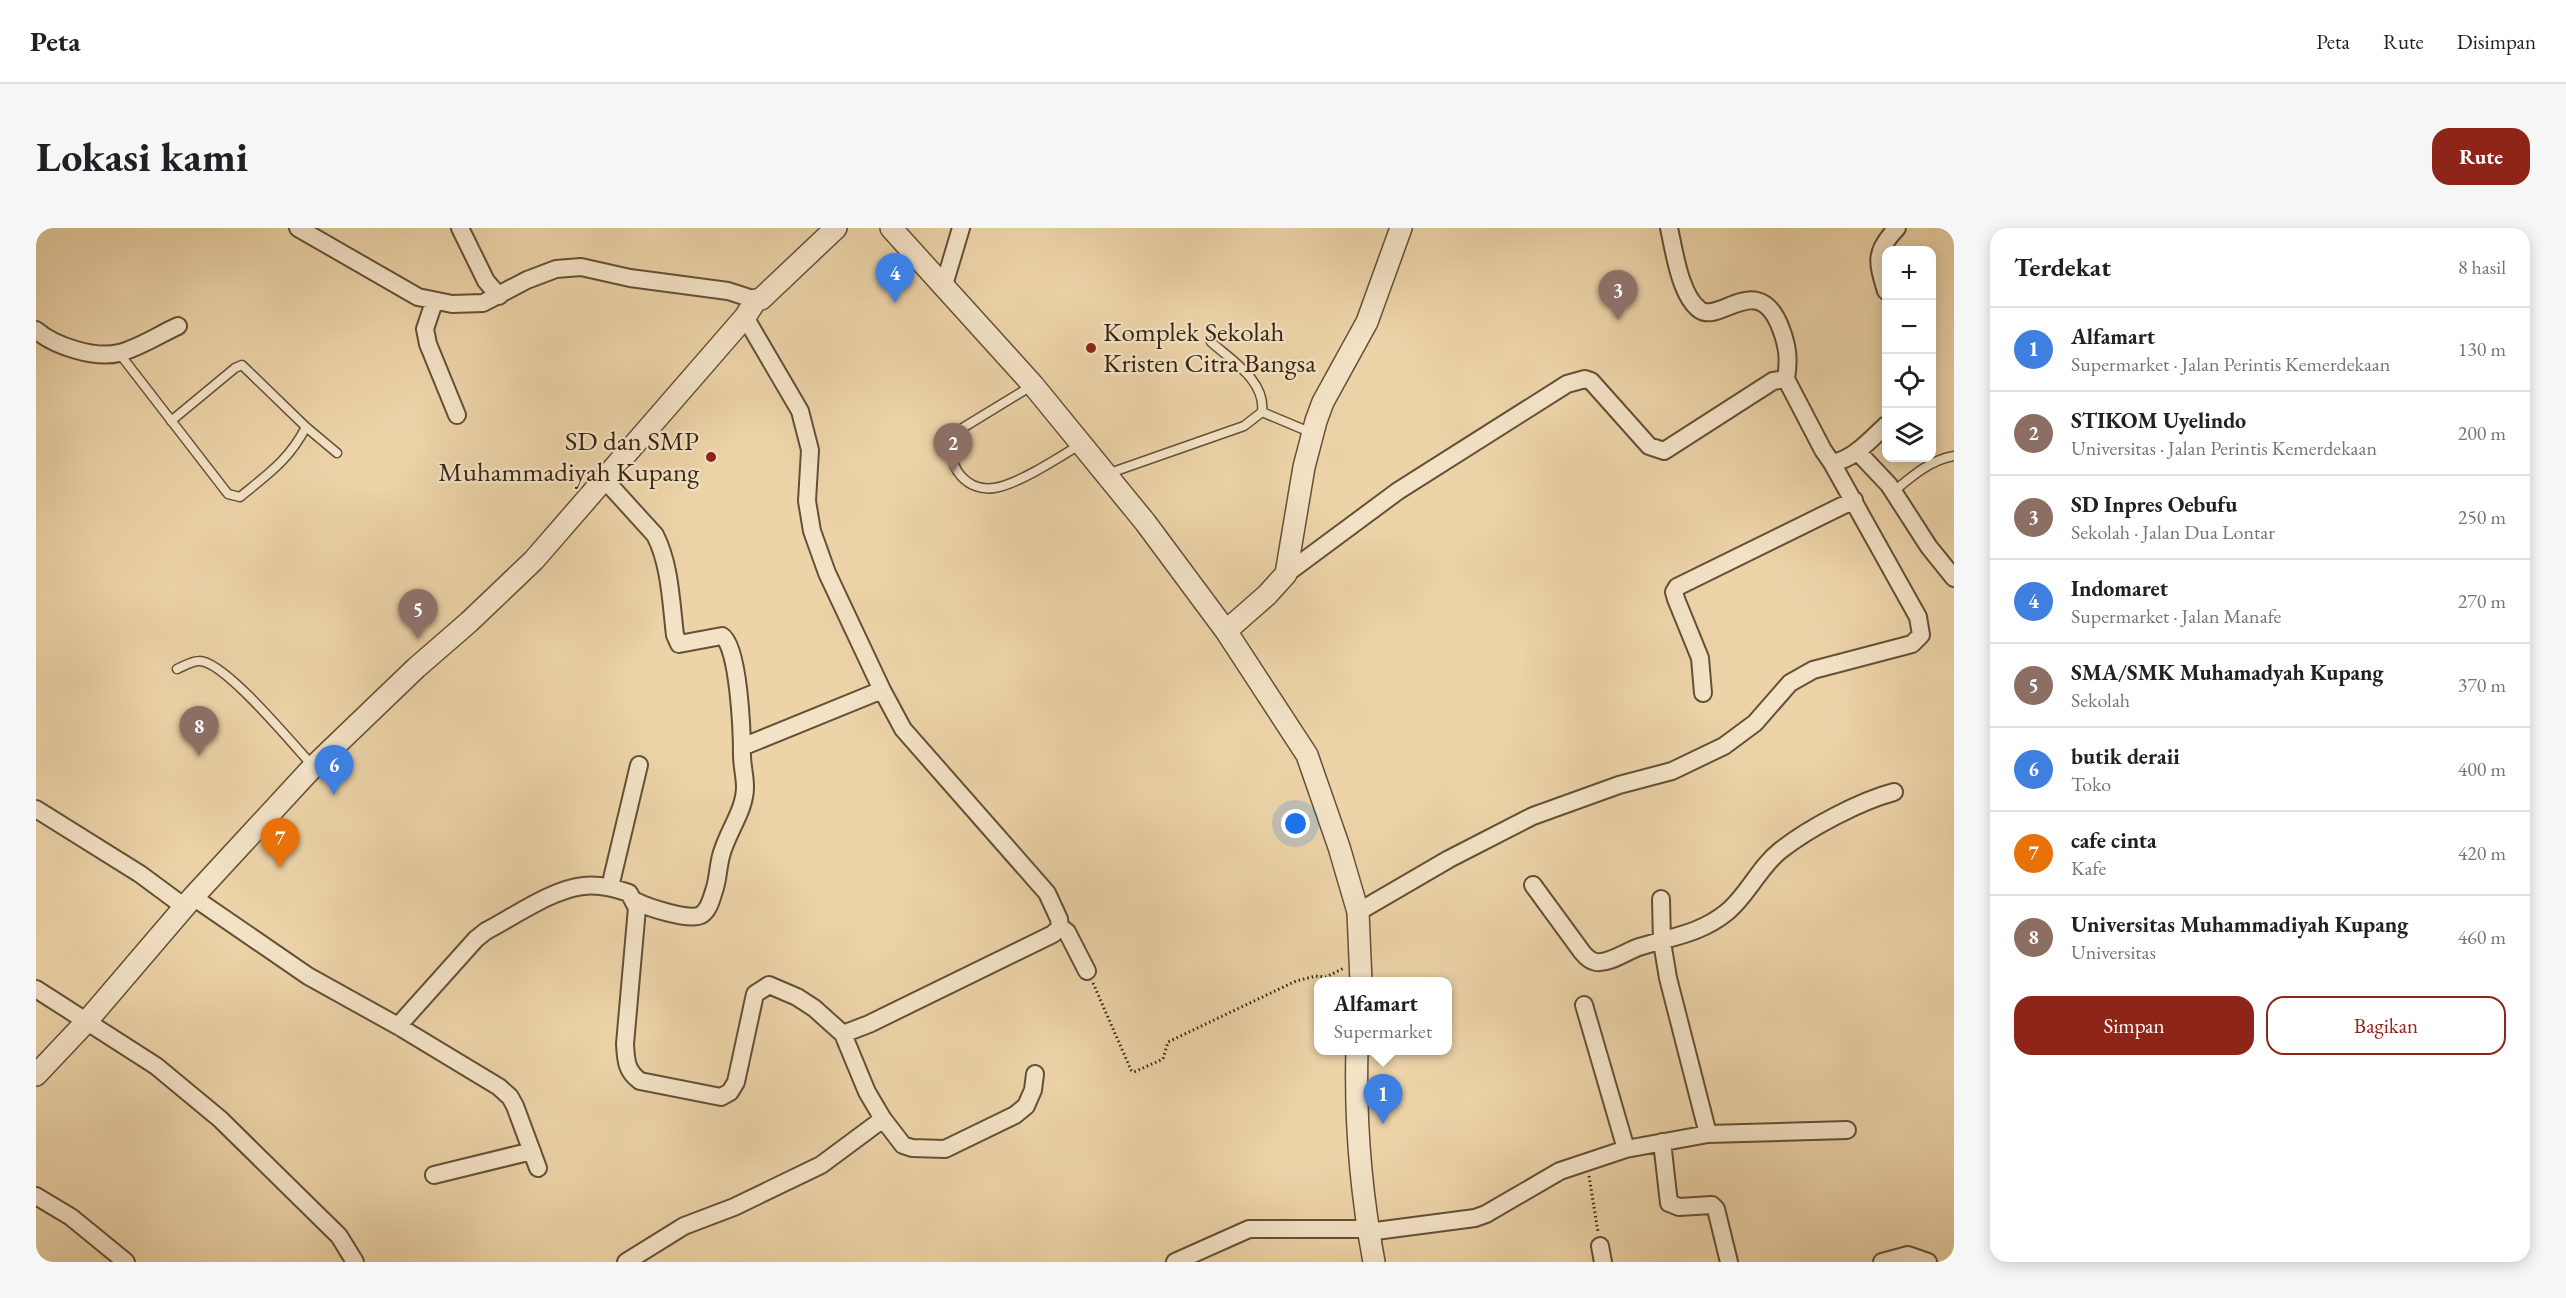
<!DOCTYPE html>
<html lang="id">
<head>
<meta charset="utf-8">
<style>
	:root { --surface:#fff; --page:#f6f6f6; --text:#202124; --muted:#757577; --line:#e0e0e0; --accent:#8f2418 }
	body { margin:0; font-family:"EB Garamond",serif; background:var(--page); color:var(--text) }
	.controls { position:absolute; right:18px; top:18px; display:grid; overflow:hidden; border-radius:12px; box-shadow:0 3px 15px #0003 }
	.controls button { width:54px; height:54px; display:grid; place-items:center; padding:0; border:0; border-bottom:2px solid var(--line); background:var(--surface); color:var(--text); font:30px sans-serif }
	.you { position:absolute; left:1260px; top:596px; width:21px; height:21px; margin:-15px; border:4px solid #fff; border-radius:50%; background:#1a73e8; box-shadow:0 0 0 9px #1a73e833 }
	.badge { display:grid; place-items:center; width:39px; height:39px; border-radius:50%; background:var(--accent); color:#fff; font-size:20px; font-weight:700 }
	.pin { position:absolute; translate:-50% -50px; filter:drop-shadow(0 2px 3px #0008) }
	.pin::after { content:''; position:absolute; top:32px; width:21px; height:18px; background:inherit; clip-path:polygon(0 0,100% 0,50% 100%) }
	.popup { position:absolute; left:1278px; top:749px; width:138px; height:78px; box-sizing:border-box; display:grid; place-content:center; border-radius:12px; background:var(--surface); filter:drop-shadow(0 2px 4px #0005); font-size:20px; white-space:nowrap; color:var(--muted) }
	.popup b { font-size:22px; color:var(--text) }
	.popup::after { content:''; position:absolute; left:50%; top:100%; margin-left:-12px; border:12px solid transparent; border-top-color:var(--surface) }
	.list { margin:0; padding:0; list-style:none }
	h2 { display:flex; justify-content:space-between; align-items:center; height:78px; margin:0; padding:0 24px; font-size:26px }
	h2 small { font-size:20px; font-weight:400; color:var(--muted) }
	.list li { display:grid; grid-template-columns:39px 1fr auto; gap:18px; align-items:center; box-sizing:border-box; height:84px; padding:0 24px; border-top:2px solid var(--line) }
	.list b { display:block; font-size:22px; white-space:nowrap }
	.list p { margin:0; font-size:20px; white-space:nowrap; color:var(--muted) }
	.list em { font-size:20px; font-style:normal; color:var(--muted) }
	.actions { display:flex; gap:12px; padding:18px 24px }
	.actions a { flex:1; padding:14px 0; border:2px solid var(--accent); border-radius:18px; text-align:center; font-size:21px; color:var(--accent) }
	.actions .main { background:var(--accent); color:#fff }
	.icon { flex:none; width:33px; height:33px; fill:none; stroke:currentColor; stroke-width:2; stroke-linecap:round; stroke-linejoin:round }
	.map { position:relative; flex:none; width:1918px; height:1034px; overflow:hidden; border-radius:18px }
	header { display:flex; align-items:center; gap:36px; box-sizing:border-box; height:84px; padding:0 30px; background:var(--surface); border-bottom:2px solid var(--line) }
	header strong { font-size:28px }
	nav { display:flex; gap:33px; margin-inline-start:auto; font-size:21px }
	.intro { display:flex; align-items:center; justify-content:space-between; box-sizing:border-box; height:144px; padding:0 36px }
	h1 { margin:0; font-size:42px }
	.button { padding:15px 27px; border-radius:18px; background:var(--accent); color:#fff; font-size:21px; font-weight:700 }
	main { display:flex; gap:36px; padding:0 36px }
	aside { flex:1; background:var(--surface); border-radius:18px; box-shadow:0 3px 15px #0003 }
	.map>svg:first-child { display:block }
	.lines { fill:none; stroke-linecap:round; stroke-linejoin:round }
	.service-casing { stroke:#645037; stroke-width:11 }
	.minor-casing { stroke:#645037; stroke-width:20 }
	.tertiary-casing { stroke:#645037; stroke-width:24 }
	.path { stroke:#362511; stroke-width:3; stroke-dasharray:1.5 3; stroke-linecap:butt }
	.service { stroke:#f3e2c6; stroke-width:8 }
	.minor { stroke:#f3e2c6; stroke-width:16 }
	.tertiary { stroke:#f3e2c6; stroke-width:21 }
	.poi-dot { fill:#8f2418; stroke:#f3e2c6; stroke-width:2 }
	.labels { text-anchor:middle; stroke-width:4.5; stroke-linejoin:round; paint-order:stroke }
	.poi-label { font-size:27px; fill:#362511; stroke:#f3e2c6; text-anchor:start }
</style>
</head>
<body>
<header>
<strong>Peta</strong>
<nav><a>Peta</a><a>Rute</a><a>Disimpan</a></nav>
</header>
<div class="intro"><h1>Lokasi kami</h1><a class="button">Rute</a></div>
<main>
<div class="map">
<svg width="1918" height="1034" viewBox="0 0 1918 1034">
	<rect width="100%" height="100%" fill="#ecd3a8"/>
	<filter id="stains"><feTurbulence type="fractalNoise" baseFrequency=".00333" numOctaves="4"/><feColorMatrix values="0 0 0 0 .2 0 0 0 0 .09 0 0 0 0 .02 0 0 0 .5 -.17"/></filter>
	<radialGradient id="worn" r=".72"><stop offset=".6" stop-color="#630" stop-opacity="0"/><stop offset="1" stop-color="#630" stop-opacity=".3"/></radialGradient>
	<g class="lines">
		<!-- service casing -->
		<g class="service-casing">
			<path id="service" d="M83,125L192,266L204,269C232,246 253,232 270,199
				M997,157L920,204C915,219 913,235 925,248C933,257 945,262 958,260C981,257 1024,229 1045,216
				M1226,184L1276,205
				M135,193L199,140L206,137L270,199L301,225
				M1071,246L1208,198L1226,184C1230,153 1195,132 1175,114
				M1857,264C1875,249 1894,232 1918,228
				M141,441C148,438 156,433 163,433C188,432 258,518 277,538"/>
		</g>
		<!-- minor casing -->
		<g class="minor-casing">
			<path id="minor" d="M262,0L382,69L416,76L447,75L491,52L520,41L545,39L594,50L692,63L720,72
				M424,0L450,53L463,68
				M1633,0C1638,22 1644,68 1664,82C1684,96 1723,41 1745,101C1752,119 1753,132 1750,151
				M908,57L925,0
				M1850,63C1841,33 1838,24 1861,0
				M398,74L389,101L392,116L421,187
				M709,89L764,183L774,222L771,273L776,303L791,345L846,462L867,501L1011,665L1023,691L1024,699L1017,706L833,796L807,806
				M0,102C18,118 59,131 83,125C103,120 124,106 142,98
				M1750,151L1787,222L1796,235C1818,231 1834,212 1850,197
				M1821,223L1853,257L1893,319L1918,350
				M569,252L619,307C634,336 635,374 639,407L643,416L686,408C703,418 706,506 706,527C706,538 709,548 709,559C709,583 691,604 685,628C682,639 682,652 678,663C675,672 673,682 665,687C652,693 611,679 599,673
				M1250,346L1362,263L1531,156L1549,151L1555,153L1613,218L1628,223L1737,153L1750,151
				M1667,465L1664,430L1640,371L1638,364L1641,359L1818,272
				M706,519L846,462
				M0,581L104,646L150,680
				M1497,657L1546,724C1550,729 1554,733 1560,734C1573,736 1591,723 1603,719C1635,709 1664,706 1691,684C1712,667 1723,639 1745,622C1773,600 1824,573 1858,564
				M574,659L603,537
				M157,669L272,748L362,798L463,859L474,869L479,878L502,940
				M1625,671L1626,714L1632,750L1672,906
				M1322,684L1413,631L1497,588L1583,557L1636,543L1688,518L1719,495L1754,455L1777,442L1876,416L1885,407L1882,389L1796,235
				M1024,699L1031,704L1051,743
				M0,761L120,838L184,891L303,1008L319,1034
				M1548,777L1590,921
				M362,798L440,711L450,703C477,689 517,661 547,658C563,656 579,660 593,665L601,680L589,816C590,832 590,843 604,853L685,869L694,864L700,854L719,766L733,757L761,769L778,780L807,806L831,864L847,891L867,917L876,920L909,921L979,887L990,878L997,862L999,846
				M1626,914L1633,975L1643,979L1676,977L1680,981L1693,1034
				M398,947L496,923
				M0,968L35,989L90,1034
				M1332,1004L1439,990L1450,986L1524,943L1590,921L1672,906L1811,902
				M1564,1018L1567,1034
				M590,1034L648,998L698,979L785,937L847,891
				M1139,1034L1213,1001H1331
				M1846,1034L1872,1027L1892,1034"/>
		</g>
		<!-- tertiary casing -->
		<g class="tertiary-casing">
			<path id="tertiary" d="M855,0L997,157L1109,294L1190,403L1271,527L1303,619L1322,684L1325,754
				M1190,403L1231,367L1250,346L1268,239L1280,193L1287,174L1331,94L1365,0
				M1321,822C1319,893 1325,965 1338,1034
				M0,847L51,793L157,669L277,539L380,440L433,394L498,332L709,89L720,72L725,71L800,0"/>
		</g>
		<!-- path -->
		<path class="path" d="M1057,755L1095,842L1098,844L1127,831L1132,814L1260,753L1280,748L1290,749L1308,740
			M1553,948L1562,1004"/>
		<!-- service -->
		<use href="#service" class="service"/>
		<!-- minor -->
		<use href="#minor" class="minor"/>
		<!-- tertiary -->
		<use href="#tertiary" class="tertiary"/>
	</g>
	<!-- markers -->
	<g class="poi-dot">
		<circle cx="1055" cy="120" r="6"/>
		<circle cx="675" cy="229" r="6"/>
	</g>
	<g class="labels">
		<!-- poi labels -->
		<g class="poi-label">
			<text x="1067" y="113">Komplek Sekolah<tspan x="1067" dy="31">Kristen Citra Bangsa</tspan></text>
			<text x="663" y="222" text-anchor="end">SD dan SMP<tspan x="663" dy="31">Muhammadiyah Kupang</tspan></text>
		</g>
	</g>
	<rect width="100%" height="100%" filter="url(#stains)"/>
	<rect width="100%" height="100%" fill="url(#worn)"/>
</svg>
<div class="controls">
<button>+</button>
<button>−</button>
<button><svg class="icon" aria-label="locate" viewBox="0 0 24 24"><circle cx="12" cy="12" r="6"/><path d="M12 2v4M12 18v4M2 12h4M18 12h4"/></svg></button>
<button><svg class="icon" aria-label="layers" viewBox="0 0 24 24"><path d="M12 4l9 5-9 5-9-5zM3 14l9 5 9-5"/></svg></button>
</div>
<div class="you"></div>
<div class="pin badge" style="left:1347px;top:896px;background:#3f7fe0">1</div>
<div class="popup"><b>Alfamart</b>Supermarket</div>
<div class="pin badge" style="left:917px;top:245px;background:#8d6e63">2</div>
<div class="pin badge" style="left:1582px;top:92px;background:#8d6e63">3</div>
<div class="pin badge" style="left:859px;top:75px;background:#3f7fe0">4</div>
<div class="pin badge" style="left:382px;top:411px;background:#8d6e63">5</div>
<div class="pin badge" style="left:298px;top:567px;background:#3f7fe0">6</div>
<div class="pin badge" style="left:244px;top:640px;background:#e8710a">7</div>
<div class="pin badge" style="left:163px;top:528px;background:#8d6e63">8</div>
</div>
<aside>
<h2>Terdekat<small>8 hasil</small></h2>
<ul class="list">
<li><span class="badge" style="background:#3f7fe0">1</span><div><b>Alfamart</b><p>Supermarket · Jalan Perintis Kemerdekaan</p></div><em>130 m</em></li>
<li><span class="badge" style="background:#8d6e63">2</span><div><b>STIKOM Uyelindo</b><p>Universitas · Jalan Perintis Kemerdekaan</p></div><em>200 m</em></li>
<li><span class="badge" style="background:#8d6e63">3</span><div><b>SD Inpres Oebufu</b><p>Sekolah · Jalan Dua Lontar</p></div><em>250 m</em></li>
<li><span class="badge" style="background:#3f7fe0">4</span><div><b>Indomaret</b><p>Supermarket · Jalan Manafe</p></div><em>270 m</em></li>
<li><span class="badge" style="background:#8d6e63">5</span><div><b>SMA/SMK Muhamadyah Kupang</b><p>Sekolah</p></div><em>370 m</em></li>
<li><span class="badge" style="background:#3f7fe0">6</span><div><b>butik deraii</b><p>Toko</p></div><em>400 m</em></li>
<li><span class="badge" style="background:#e8710a">7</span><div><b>cafe cinta</b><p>Kafe</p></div><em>420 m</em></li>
<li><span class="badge" style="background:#8d6e63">8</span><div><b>Universitas Muhammadiyah Kupang</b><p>Universitas</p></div><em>460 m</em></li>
</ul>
<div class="actions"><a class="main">Simpan</a><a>Bagikan</a></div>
</aside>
</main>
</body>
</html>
